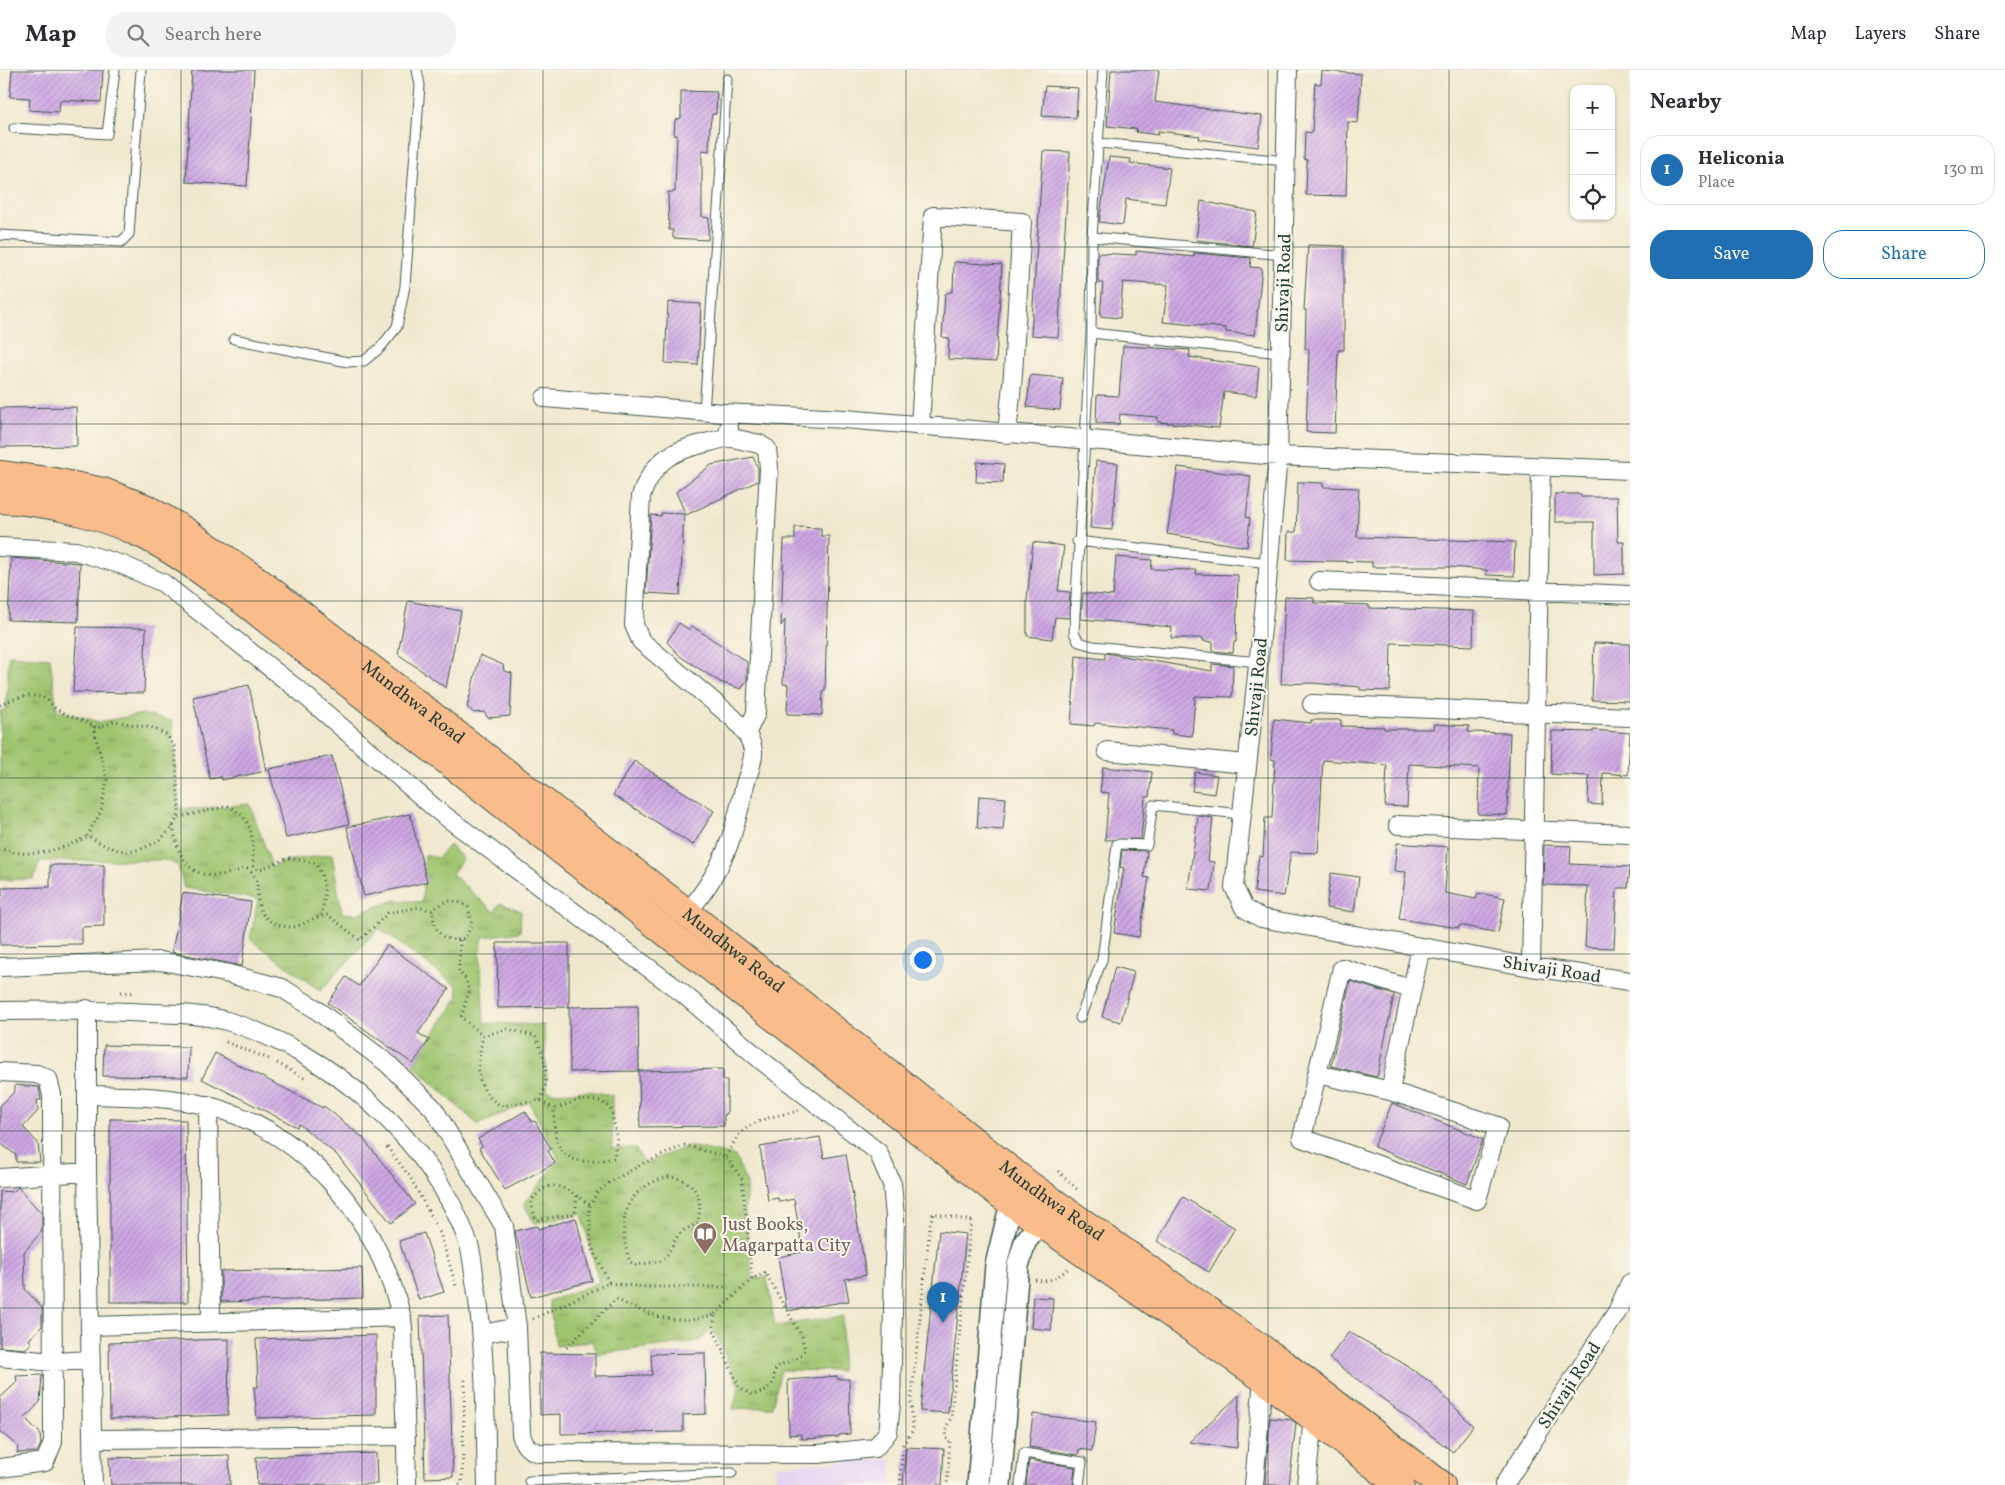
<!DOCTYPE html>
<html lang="en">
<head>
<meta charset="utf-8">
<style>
	:root { --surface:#fff; --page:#f2f2f3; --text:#2b2b33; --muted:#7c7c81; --line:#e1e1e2; --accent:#1f6fb2 }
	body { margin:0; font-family:Vollkorn,serif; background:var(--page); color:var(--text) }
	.controls { position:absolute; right:15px; top:15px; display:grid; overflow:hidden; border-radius:10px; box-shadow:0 1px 4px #0004 }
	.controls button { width:45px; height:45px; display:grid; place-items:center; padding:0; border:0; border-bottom:1px solid var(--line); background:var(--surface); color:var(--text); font:25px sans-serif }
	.you { position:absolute; left:922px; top:889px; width:18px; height:18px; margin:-12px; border:4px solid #fff; border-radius:50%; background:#1a73e8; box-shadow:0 0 0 8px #1a73e833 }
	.badge { display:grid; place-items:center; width:32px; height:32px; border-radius:50%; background:var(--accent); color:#fff; font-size:16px; font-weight:700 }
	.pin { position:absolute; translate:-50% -41px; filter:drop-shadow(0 1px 2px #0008) }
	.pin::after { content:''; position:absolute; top:26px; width:18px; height:15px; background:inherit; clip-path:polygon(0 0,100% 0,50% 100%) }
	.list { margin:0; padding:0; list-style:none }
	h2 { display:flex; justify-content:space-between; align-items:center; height:65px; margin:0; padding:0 20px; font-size:21px }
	h2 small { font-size:16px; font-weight:400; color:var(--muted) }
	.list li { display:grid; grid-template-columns:32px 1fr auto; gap:15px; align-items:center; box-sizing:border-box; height:70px; margin:0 10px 10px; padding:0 10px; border:1px solid var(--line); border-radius:20px }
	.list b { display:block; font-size:19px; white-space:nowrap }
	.list p { margin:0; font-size:16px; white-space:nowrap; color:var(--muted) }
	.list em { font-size:16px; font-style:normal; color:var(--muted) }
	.actions { display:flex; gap:10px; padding:15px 20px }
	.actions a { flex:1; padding:11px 0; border:1px solid var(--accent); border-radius:20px; text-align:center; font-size:18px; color:var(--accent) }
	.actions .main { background:var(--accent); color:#fff }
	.icon { flex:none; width:28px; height:28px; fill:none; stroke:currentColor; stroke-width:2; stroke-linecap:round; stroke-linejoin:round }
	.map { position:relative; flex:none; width:1630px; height:1415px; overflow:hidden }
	header { display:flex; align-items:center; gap:30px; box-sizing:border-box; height:70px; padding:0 25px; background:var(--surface); border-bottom:1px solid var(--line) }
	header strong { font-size:24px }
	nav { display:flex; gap:28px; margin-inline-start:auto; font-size:18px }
	.search { width:350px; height:45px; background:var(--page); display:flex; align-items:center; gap:12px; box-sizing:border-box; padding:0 18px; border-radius:20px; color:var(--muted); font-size:19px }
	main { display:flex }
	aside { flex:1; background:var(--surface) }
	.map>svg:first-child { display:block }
	.built { fill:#e4d3f2 }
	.park { fill:url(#park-tufts); stroke:#5f8051 }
	.building { fill:url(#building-hatch) }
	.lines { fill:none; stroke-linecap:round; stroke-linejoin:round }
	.service-casing { stroke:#3e574b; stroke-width:11 }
	.minor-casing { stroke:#3e574b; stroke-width:20 }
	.tertiary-casing { stroke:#3e574b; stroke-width:24 }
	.trunk-casing { stroke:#3e574b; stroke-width:30 }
	.path { stroke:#3e574b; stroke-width:3; stroke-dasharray:1 4; stroke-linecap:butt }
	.service { stroke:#fff; stroke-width:9 }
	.minor { stroke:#fff; stroke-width:18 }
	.tertiary { stroke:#fff; stroke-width:21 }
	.trunk { stroke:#fabc8b; stroke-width:28 }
	.grid { fill:none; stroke:#1f3d34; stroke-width:1; stroke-opacity:0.55 }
	.labels { text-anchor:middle; stroke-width:4; stroke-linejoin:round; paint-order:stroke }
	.street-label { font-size:18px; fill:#1f3d34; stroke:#fbf7ec }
	.education-label { font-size:18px; fill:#785e54; stroke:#fbf7ec; text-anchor:start }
</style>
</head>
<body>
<header>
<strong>Map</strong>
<div class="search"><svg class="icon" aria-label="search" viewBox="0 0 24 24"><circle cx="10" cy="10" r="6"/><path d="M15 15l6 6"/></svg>Search here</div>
<nav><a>Map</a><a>Layers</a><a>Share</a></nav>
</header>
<main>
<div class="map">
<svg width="1630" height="1415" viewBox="0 0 1630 1415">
	<defs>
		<pattern id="park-tufts" width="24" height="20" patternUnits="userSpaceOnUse" patternTransform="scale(1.25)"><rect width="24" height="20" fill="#9fc46e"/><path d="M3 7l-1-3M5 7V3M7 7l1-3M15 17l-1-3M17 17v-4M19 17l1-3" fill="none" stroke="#81a05b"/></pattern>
		<pattern id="building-hatch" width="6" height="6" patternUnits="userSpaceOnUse" patternTransform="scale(1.25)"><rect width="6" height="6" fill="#cea7e4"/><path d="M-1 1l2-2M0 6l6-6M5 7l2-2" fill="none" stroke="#a789ba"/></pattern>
	</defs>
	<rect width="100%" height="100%" fill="#fbf7ec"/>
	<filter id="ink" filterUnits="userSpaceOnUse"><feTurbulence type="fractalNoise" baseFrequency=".02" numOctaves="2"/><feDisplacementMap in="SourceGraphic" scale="10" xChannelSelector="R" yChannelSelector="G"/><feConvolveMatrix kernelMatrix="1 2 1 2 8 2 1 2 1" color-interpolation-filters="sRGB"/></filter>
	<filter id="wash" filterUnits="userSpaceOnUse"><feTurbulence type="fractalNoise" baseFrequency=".0096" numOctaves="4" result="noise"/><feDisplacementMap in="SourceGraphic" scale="20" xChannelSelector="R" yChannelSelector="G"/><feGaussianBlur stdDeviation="1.12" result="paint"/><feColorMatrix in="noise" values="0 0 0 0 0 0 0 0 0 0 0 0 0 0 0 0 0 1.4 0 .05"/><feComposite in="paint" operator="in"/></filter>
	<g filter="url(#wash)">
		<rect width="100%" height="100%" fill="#f0e8ce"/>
		<!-- built -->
		<path class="built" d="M891,1389V1415H776V1395Z"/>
		<!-- park -->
		<path class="park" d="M9,585L50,588L57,640L99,652L142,644L172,651L179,738L199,739L250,734L272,797L286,791L332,784L342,843L356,844L395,830L422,832L425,785L438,788L449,775L463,788L452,804L494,842L500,833L521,841L520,862L483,867L480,884L484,953L544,955L547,1021L556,1023L589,1021L612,1025V1079L635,1078L644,1093L689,1076L735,1086L747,1114L745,1138L752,1208L767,1207L775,1256L843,1246L841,1301L781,1300L772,1337L733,1339L739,1317L713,1258L699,1271L598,1284L592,1271L556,1276L549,1231L599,1212L582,1144L534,1153L524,1134L559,1089L529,1032L478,1055L413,995L458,927L457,916L379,858L320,921L250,869L258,829L184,818L178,795L165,790L40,791L34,809L0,810V641L6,640Z"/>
		<g id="blocks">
			<!-- building -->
			<path class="building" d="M12,0H103L101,32L60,30L59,42L29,40L30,28L10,27Z
				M192,0H254L247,116L186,112Z
				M1111,0H1159L1155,32L1262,46L1258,77L1199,69L1200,66L1158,61V65L1136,62L1137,59L1107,56Z
				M1322,1L1361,4L1358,53L1348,52L1346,126L1306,125L1307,90L1304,89L1305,62L1312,63L1315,13L1321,14Z
				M1045,16L1078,18L1076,48L1042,46Z
				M681,21L717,22L716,44H712L710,55L709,81L702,80V147L709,148L708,170L673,168V160H669L668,122H675L677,65H674L675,50L681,48Z
				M1043,81L1070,82L1058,267L1031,265Z
				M1109,87L1131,89L1130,93L1170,98L1165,134L1126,129L1123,155L1099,152Z
				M1201,131L1257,142L1252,176L1196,170Z
				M1308,175L1344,176V280H1338L1335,363L1306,362L1309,279H1305L1306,240H1304Z
				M1136,181L1194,187V183L1251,188L1250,197L1262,198L1255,265L1226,262V258L1163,252L1168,215L1123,212L1120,248L1100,246L1103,213H1098V183L1136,185Z
				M954,192L1002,195L996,292L948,289L949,268L942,267L945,224L953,221Z
				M668,232L701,234L698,295L665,293Z
				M1123,276L1190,280L1189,287L1259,297L1256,326L1224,322L1219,358L1158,352V347L1120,344L1119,354L1096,353L1097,325L1119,326Z
				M1030,305L1063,308L1060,340L1027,337Z
				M76,337L77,376L0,377V338Z
				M753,387L758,398V411L686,445L676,422L711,395Z
				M1096,391L1118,393L1112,460L1090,458Z
				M977,392L1004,394L1003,413L976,412Z
				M1178,397L1251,406L1246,447L1250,448L1247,477L1167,464Z
				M1298,412L1323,413V417L1359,418L1357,467L1515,472L1514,506L1486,505L1487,500L1451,497H1372V492L1287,490L1288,462H1296Z
				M1555,424H1581V427H1617L1618,472H1624V504L1594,505V452H1555Z
				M661,443L684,444L680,525L646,523L651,445L661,446Z
				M795,457L821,458V466H829L825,620H823L822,645L787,644L788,614H783L785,550L781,556L784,469H795Z
				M1033,472L1064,476L1058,521L1070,522L1069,548L1055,547L1052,569L1027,566V529Z
				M1116,487L1152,490L1151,499L1196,500V504L1238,505L1236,572H1234L1233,583L1213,581V572L1203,571V568H1171L1172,557L1081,549L1083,523L1113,526Z
				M11,488L80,493L78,552L8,550Z
				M1285,527L1314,528V533L1369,535V538L1474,541L1473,576L1391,573L1390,621L1360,620V617L1311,613L1281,614Z
				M408,531L461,541L446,618L398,584Z
				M679,553L690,560L692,556L747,592V610L741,619L720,612L681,587L667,572Z
				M77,557L146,558L144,623L73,622Z
				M1594,573L1630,574V631L1592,630Z
				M1105,583L1212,601V594L1233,596L1232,627L1195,626L1192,666L1172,664V660L1095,653L1094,656L1071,654L1076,586L1105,589Z
				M480,585L503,595L504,601L512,603L510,646L488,648L484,642L474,643L467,637Z
				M249,615L266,701L222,710L221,707L210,709L193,627Z
				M1274,649L1311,653V650H1341V656L1384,657V659H1433L1434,654L1469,656L1468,662L1510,663L1507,745L1478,744L1479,698L1409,694L1407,737L1385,736L1387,695L1323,690L1318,783L1291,782L1284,826L1254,822L1259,786L1263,787L1265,748H1272L1275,690L1271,689Z
				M1593,660L1630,663L1628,705L1603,703L1602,735L1588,734L1589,706L1551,704L1552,661L1593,662Z
				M332,686L349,754L286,768L269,699Z
				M634,691L714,741L693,775L613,725Z
				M1103,697L1152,702L1149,727H1145L1141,769L1105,770L1109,723L1100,722Z
				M1195,702L1217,705L1214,724L1192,721Z
				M979,726L1006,728L1003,760L977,758Z
				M410,744L427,812L364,826L347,757Z
				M1198,746L1213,748L1208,791L1214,792L1211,821L1188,819Z
				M1397,773L1448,777L1445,823L1476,829L1478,823L1505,828L1498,863L1460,855L1459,858L1399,849L1406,802L1394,801Z
				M1544,775L1571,776L1570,794L1630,797L1628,818H1617L1614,878L1585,877L1588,816L1543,815Z
				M1122,780L1147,781L1144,807L1149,808L1139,867L1114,863L1124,798L1120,797Z
				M50,795H104V856L82,857V874L0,875V826H2V818L50,817Z
				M1331,803L1359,807L1354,842L1326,838Z
				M183,823L251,832L242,896L172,882Z
				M497,873H569V937L498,938Z
				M387,875L449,919L418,963L429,970L413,994L328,933L346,907L359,916Z
				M1115,897L1134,902L1121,952L1102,947Z
				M1350,911L1394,925L1377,1007L1331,996Z
				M638,936L639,1001L570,1002L569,937Z
				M104,975L189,977L188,1007L103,1006Z
				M215,983L323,1038L324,1036L362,1067L415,1134L391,1153L337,1085L299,1054L297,1057L202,1009Z
				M723,999V1010H727V1044L724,1045V1056L640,1057L639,1001Z
				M15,1015L39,1017L41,1030H37L38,1041L23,1057L38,1073L40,1092H16V1085L0,1073V1036L15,1021Z
				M1392,1033L1483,1069L1467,1114L1374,1077Z
				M525,1041L532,1052L535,1051L551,1079L548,1081L555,1093L505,1120L479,1078L482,1076L478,1069Z
				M110,1049L186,1050L188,1232H110Z
				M820,1067L824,1088L846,1084L866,1205L845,1209L849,1231L787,1241L778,1187L803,1182L794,1129L779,1132L778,1128L768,1130L760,1077Z
				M18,1117L42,1144V1161L24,1182L25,1219L42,1238V1256L29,1270L32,1273L25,1279L0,1277V1121L13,1122Z
				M1183,1127L1235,1158L1209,1202L1157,1171Z
				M576,1148L592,1211L531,1227L515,1161L537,1156L538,1159Z
				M939,1161L966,1164L948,1343L920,1341Z
				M424,1163L444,1222L419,1230L399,1171Z
				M362,1198L363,1228L221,1232V1201Z
				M1033,1227L1053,1228L1051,1260L1031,1258Z
				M448,1245L453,1407L425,1408L420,1246Z
				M1349,1262L1406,1295L1430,1312L1473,1356L1453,1382L1329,1288Z
				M376,1265V1345L257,1348L254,1317H258L256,1269Z
				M229,1269L228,1345L110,1349L109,1273Z
				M540,1283L595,1284V1306L652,1305L651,1284L705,1283L706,1344L683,1345V1362L561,1364V1344L540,1345Z
				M42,1305L40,1332L25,1348L40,1363L41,1374L37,1382L17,1383L18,1376L0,1362V1328L17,1312L16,1306Z
				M837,1306V1309H849L850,1364L839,1365V1367L801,1369V1364L789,1365L788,1310Z
				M1239,1325L1237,1378L1189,1372Z
				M1033,1344L1096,1352L1092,1381L1079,1379L1078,1385L1029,1377Z
				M1270,1348L1292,1350L1296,1353L1289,1415H1265Z
				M906,1377L944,1379L942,1415H903Z
				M376,1383L377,1414L257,1415L256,1387Z
				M229,1385L230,1415H111L109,1388Z
				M1029,1390L1075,1397L1073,1415H1026Z"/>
		</g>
	</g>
	<g filter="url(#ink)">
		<use href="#blocks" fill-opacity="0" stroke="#3e574b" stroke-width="1"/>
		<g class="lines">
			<!-- service casing -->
			<g class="service-casing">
				<path id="service" d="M1103,0L1092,167L1091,263L1074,563L1079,572L1093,576L1259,592
					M14,58L107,64L115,0
					M1099,73L1286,91
					M0,165L121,172L129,164L141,0
					M1092,167L1284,185
					M1091,263L1280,283
					M234,269L348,292L364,291L380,278L397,257L405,216L420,15L417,0
					M704,342L727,9
					M1077,471L1269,493
					M1080,948L1102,890L1117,774L1147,775L1153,735L1241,744
					M529,1411L732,1403
					M1020,1415L1024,1383L1082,1392L1079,1415"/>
			</g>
			<!-- minor casing -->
			<g class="minor-casing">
				<path id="minor" d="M1288,0L1278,386L1267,513L1234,817L1244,838L1261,848L1531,897L1630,911
					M545,328L723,343L845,349L1278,386L1630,400
					M920,356L933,146L1022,152L1013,304L1007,364
					M729,358L728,367L759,374L767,379L769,398L756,643L747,662
					M0,477L76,481L123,495L163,513L301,622L437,740L681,922L761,990L878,1082L892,1114L895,1147L891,1334L888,1362L875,1378L818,1384L540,1383C528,1380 524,1376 521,1364L517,1257L504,1156L433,1038L387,993L314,938L282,918L225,903L161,891L0,897
					M1319,511L1630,525
					M1312,634L1630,647
					M1107,681L1247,694
					M1398,755L1630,764
					M687,843C724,799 733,769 745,714C748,705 754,690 753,681C751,667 743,658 733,648L641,571L634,555L641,426C658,378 684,380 728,367
					M1531,897L1541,397
					M1411,919L1342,898L1302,1068L1477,1130L1498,1056L1390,1021L1421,877
					M87,939V1102L93,1415
					M0,941C50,940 100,940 151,943C176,944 203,944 227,951C330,982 432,1070 468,1172C473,1185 473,1202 476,1216C486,1282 485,1348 487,1415
					M0,1002L37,1004L48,1009L52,1025L53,1372L45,1392L0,1398
					M1318,1004L1390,1021
					M88,1025C127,1026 170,1026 208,1036C307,1061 377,1149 401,1245C405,1260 403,1279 403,1294C405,1334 406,1375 407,1415
					M208,1035L211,1252
					M0,1108L87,1102
					M91,1256L402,1247
					M483,1264L517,1257
					M0,1287L53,1292L91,1290
					M92,1369L406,1366
					M1254,1415L1263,1308
					M1306,1415L1313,1348
					M1504,1415L1617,1242L1630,1213"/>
			</g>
			<!-- tertiary casing -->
			<g class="tertiary-casing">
				<path id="tertiary" d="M978,1415L996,1195L1011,1133L1019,1121
					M1000,1415L1018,1196L1025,1172L1050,1140"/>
			</g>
			<!-- trunk casing -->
			<g class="trunk-casing">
				<g id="trunk">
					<path id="s1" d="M0,405L54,412L103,422L145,438L183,460L259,512L687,843L1026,1113L1283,1294L1441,1415"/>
					<path d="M0,429C44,431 93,442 133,460C173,477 209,507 245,532L1000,1124L1263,1308L1400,1415"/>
				</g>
			</g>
			<!-- path -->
			<path class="path" d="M0,635C13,629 32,621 46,629C51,632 53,638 58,640C70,648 85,649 97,659L114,651L152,658L167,665L175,678L179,738C179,761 147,783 125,781C110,779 101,774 89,766C59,780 32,790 0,778
				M179,747L228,736C255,749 253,770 253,796L258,800L289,788L315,793C326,807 326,828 321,845
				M173,756C180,803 202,815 246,798C269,810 244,842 277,854C301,864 307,846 328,845L360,870L388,843L419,837L433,841C433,862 444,874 465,868L472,855L468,837C454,828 444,829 433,841
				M87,766L101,742L107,710L93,656
				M460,870L459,902L466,909L469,922L461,947L483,966
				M121,922L134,923
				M226,972L269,989
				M277,993L304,1008
				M540,1030C551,1013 545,982 535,966L507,959L483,966C477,995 473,1018 501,1036L540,1030L554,1039
				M579,1030L600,1031L611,1038L617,1068L614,1088C567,1098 553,1086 554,1039Z
				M387,1077L410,1107L440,1163L456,1216
				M726,1087C730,1081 733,1072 738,1066C752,1049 779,1045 799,1041
				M1058,1101L1079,1121
				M668,1107C696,1108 705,1129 697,1154C669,1165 679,1172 662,1191L636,1195L630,1192C616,1152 624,1118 668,1107Z
				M577,1126L575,1144L536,1150L531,1132C550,1102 569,1121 590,1135
				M1035,1210C1051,1213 1057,1207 1069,1198
				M609,1213L645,1217H729
				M715,1244L752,1209
				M533,1249L609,1213L591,1175L589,1138L597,1123L609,1113L644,1093L685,1075L726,1087L742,1109L752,1209L765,1202L802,1267L805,1280C803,1282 800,1287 796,1288C784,1296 773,1291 774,1312L765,1321L752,1325L739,1317L713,1258L715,1244C680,1258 647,1245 616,1229L566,1278
				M459,1415L462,1411L465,1306
				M900,1415L903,1375L913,1360L911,1333L930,1155L933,1143L971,1151L951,1348L947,1356L946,1368L950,1371L947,1415"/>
			<!-- service -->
			<use href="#service" class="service"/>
			<!-- minor -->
			<use href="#minor" class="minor"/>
			<!-- tertiary -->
			<use href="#tertiary" class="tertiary"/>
			<!-- trunk -->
			<use href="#trunk" class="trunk"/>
		</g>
	</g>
	<!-- grid -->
	<path class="grid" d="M181,0V1415M362,0V1415M543,0V1415M724,0V1415M906,0V1415M1087,0V1415M1268,0V1415M1449,0V1415M0,177H1630M0,354H1630M0,531H1630M0,708H1630M0,884H1630M0,1061H1630M0,1238H1630"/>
	<!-- icons -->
	<defs>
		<g id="library-pin" transform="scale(1.25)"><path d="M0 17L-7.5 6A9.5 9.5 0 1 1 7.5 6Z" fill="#8d6e63" stroke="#fbf7ec"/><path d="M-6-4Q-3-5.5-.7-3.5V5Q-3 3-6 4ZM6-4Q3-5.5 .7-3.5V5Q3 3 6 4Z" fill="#fff"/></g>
	</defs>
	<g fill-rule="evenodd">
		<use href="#library-pin" x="705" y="1164"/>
	</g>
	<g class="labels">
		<!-- street labels -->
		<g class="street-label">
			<text transform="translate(1283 213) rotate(-88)" y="6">Shivaji Road</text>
			<text transform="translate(1256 617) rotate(-84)" y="6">Shivaji Road</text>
			<text dy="6" stroke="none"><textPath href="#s1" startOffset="481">Mundhwa Road</textPath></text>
			<text dy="6" stroke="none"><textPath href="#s1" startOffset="886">Mundhwa Road</textPath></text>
			<text transform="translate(1552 899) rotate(9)" y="6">Shivaji Road</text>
			<text dy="6" stroke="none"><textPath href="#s1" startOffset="1291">Mundhwa Road</textPath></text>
			<text transform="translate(1569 1315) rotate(-57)" y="6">Shivaji Road</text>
		</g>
		<!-- education labels -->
		<g class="education-label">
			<text x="722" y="1160">Just Books,<tspan x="722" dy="21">Magarpatta City</tspan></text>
		</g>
	</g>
</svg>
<div class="controls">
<button>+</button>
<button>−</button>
<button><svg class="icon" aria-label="locate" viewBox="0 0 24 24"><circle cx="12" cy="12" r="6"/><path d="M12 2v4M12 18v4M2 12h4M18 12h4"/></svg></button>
</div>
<div class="you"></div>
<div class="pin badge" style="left:943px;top:1253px">1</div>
</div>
<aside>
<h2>Nearby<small></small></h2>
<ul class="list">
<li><span class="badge">1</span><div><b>Heliconia</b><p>Place</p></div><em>130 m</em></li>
</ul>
<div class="actions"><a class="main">Save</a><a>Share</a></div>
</aside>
</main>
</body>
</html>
